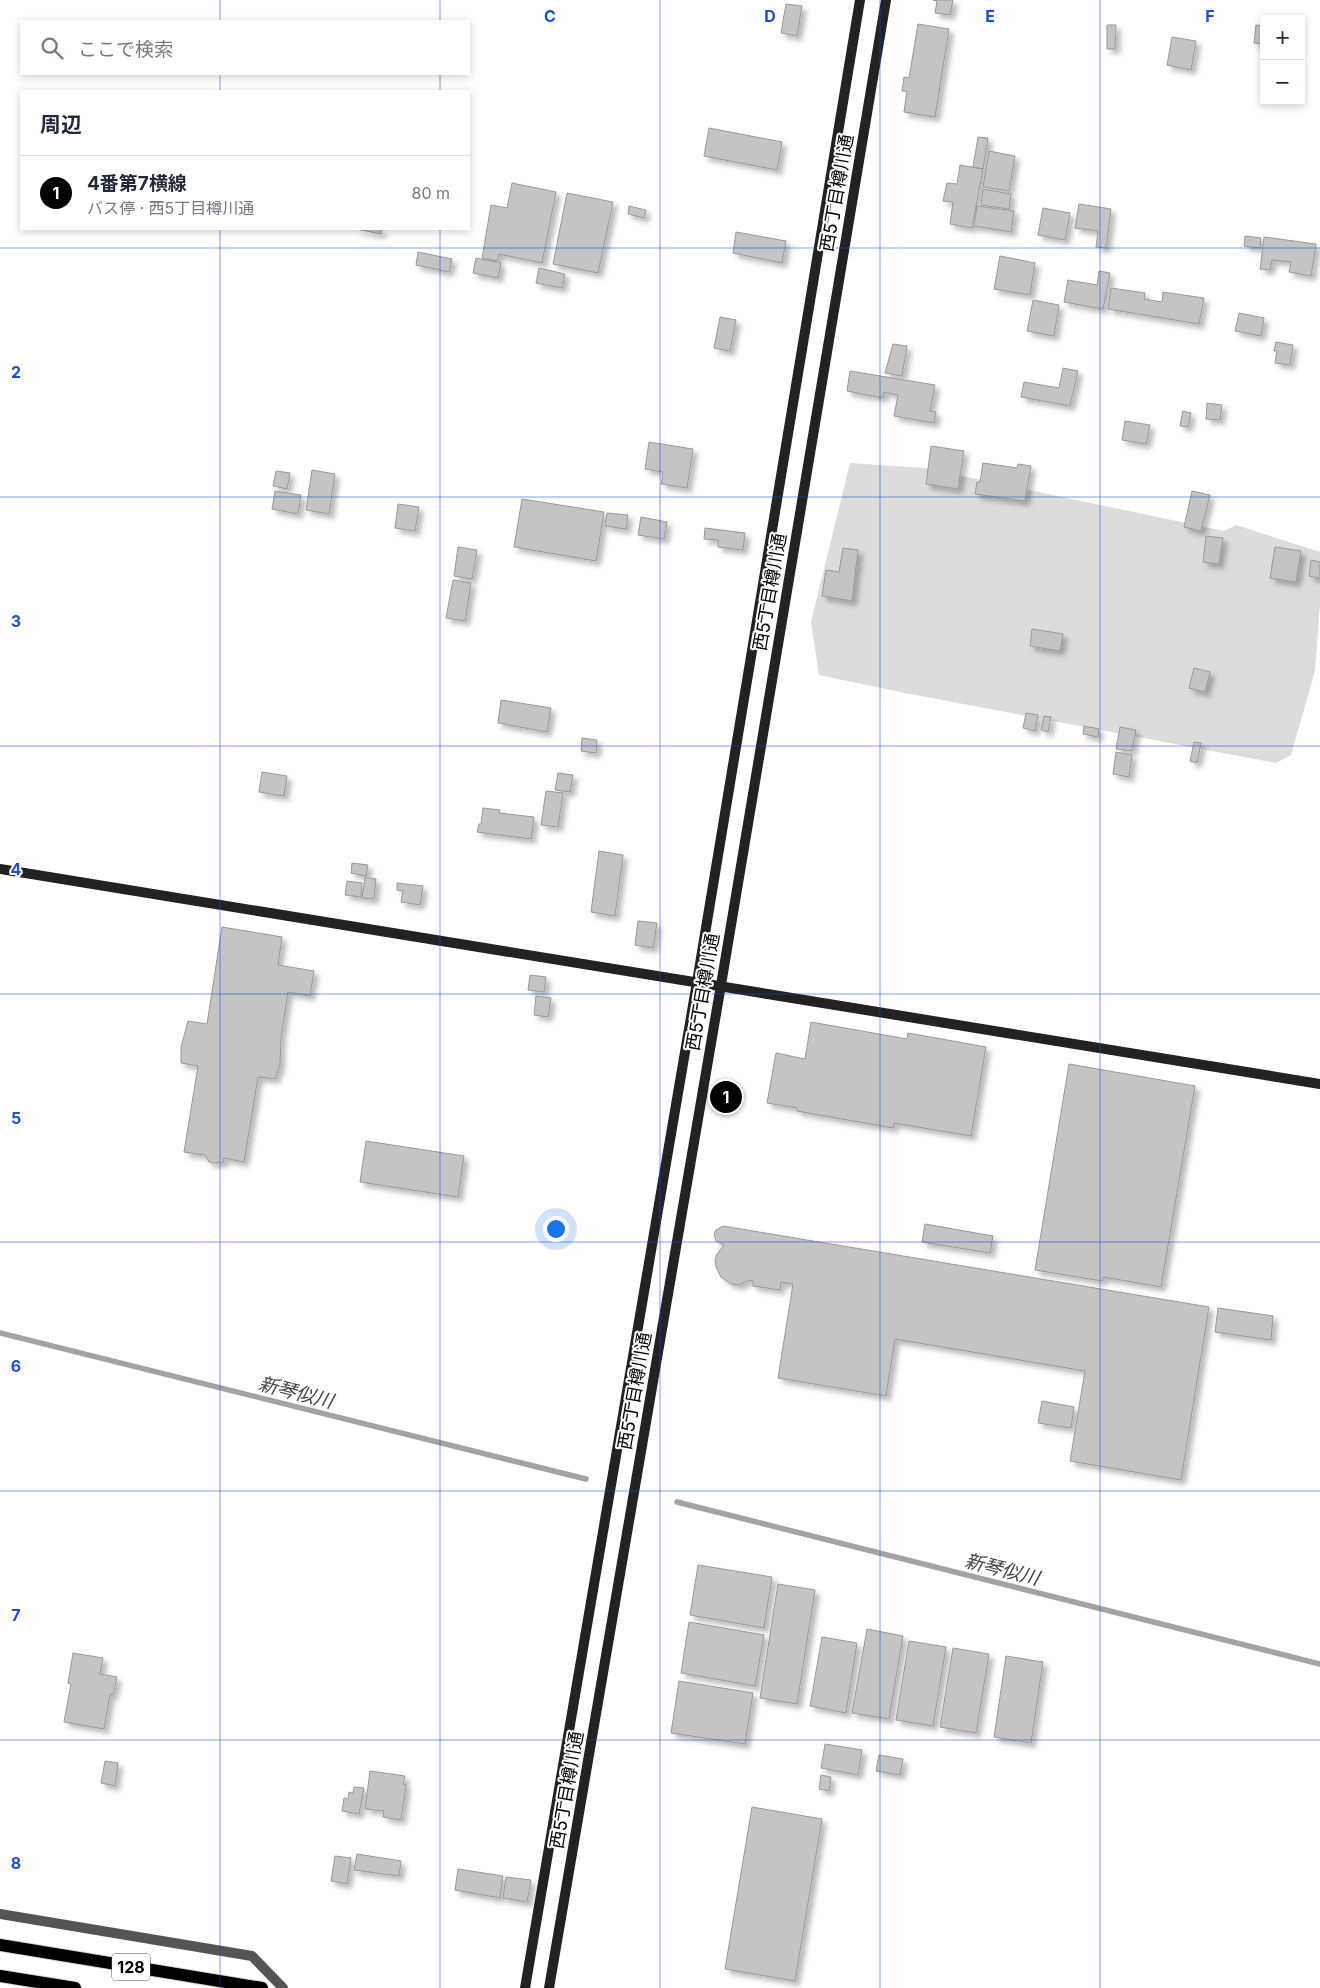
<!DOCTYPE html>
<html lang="ja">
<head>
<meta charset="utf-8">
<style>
	:root { --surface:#fff; --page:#f6f6f7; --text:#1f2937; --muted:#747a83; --line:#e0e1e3; --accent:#000 }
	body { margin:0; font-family:Inter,"Noto Sans JP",sans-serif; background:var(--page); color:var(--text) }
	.controls { position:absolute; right:15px; top:15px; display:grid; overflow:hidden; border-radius:0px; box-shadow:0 2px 8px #0003 }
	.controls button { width:45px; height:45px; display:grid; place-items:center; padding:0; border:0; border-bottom:1px solid var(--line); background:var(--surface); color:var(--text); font:25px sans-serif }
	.you { position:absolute; left:555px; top:1228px; width:18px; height:18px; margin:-12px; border:4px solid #fff; border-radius:50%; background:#1a73e8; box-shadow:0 0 0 8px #1a73e833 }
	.badge { display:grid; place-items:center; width:32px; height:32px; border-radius:50%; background:var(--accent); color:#fff; font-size:16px; font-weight:700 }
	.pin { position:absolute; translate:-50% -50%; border:2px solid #fff; box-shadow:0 1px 5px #0006 }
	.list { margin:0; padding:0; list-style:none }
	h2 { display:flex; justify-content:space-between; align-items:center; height:65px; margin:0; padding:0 20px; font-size:21px }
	h2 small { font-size:16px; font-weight:400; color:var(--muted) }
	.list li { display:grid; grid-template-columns:32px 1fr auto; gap:15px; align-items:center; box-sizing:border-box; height:75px; padding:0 20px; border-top:1px solid var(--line) }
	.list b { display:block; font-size:19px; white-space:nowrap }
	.list p { margin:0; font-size:16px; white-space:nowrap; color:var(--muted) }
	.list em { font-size:16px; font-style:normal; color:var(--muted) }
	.icon { flex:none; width:28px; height:28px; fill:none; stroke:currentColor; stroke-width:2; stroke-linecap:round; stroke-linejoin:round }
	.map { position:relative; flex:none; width:1320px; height:1988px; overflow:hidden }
	.search { position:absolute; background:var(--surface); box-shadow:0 2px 8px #0003; left:20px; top:20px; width:450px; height:55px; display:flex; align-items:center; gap:12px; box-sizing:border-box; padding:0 18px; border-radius:0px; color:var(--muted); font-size:19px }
	.panel { position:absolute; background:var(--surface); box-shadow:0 2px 8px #0003; left:20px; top:90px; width:450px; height:140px; border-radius:0px }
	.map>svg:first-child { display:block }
	.green { fill:#dcdcdc }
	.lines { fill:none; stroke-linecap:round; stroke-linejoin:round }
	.stream { stroke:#a3a3a3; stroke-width:5.5 }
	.building { fill:#c4c4c4; stroke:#999; filter:url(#shadow) }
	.primary-casing { stroke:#dbdbdb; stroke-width:14 }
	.street { stroke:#555; stroke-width:10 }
	.secondary { stroke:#222; stroke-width:10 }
	.primary { stroke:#000; stroke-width:12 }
	.grid { fill:none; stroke:#1d4ed8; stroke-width:1; stroke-opacity:0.55 }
	.labels { text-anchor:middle; stroke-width:4; stroke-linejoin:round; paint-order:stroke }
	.shield { fill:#fff; stroke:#4c4c4c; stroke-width:1 }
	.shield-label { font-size:16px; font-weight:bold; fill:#000 }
	.street-label { font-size:18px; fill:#000; stroke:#fff }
	.water-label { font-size:19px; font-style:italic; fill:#444; stroke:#fff }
	.grid-label { font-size:16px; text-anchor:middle; font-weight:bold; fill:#1d4ed8; stroke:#fff; stroke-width:4; stroke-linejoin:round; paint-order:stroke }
</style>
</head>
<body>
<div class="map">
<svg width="1320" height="1988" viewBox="0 0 1320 1988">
	<defs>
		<filter id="shadow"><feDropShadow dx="4.5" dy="4.5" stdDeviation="2.5" flood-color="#0004"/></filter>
	</defs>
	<rect width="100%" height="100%" fill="#fff"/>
	<!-- green -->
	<path class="green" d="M850,463L924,468L1224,531L1236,525L1320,552V604L1315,671L1291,755L1276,763L905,693L819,675L811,622Z"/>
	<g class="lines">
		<!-- stream -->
		<path class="stream" d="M0,1333L586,1479
			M677,1502L1320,1664"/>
	</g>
	<!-- building -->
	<path class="building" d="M933,0H953L950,15L935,13L937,1Z
		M786,4L802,6L797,36L781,33Z
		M918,24L949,29L935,117L904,112L907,91H902L904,77L909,78Z
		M1107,25H1116L1115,49H1107Z
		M1256,25L1264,26V44L1254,43Z
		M1172,37L1196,41L1191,70L1167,65Z
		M709,128L782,142L777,170L704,156Z
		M978,137L988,138L983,169L973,167Z
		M989,151L1015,156L1009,191L983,187Z
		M960,165L983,169L972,228L950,224L953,202L943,201L947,183L957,184Z
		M512,183L556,192L542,263L499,254L497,261L482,258L491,205L507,208Z
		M983,189L1011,194L1009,209L981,205Z
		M567,193L613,202L598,273L553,264Z
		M1079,204L1111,209L1106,248L1096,247L1098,231L1075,228Z
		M629,206L646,210L644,218L628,214Z
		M977,206L1014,211L1011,232L974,226Z
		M1043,208L1070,213L1065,240L1038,235Z
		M356,229H382L381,234Z
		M736,232L786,241L782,263L733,253Z
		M1245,236L1261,238L1260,248L1244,246Z
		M1264,237L1316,244L1311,276L1289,272L1291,262L1272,260L1270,270L1260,269Z
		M418,252L452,259L449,272L416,265Z
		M1000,256L1035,263L1030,295L994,289Z
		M476,258L501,263L498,278L473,273Z
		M539,268L565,274L562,288L536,283Z
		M1099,271L1110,273L1103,309L1064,302L1068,280L1097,285Z
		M1111,288L1145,293L1144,299L1162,302L1163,292L1204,298L1199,324L1108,309Z
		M1033,300L1059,305L1054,336L1027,331Z
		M1239,313L1264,318L1261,336L1235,331Z
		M720,317L736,320L730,351L714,348Z
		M1276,342L1293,345L1290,365L1275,363L1277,351H1274Z
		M893,344L907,346L902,376L885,373Z
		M1063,368L1078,371L1070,406L1021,397L1024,382L1059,388Z
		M850,371L935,385L930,411L936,412L934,423L894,416L898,395L884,392L883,398L847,391Z
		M1207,403L1222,405L1220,420L1206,419Z
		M1183,411L1191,413L1188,427L1180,426Z
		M1125,421L1150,425L1146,444L1122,440Z
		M649,442L693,449L687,488L661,484L663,472L645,469Z
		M931,446L964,451L958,489L926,484Z
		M983,463L1017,468L1018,464L1031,466L1025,501L975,494L977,482H980Z
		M312,470L335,474L329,514L306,510Z
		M276,471L290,473L287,489L273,486Z
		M275,491L301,495L298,514L272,509Z
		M1192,491L1210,495L1201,531L1184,527Z
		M522,499L604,512L596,561L514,547Z
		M398,504L419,507L415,531L395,528Z
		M607,513L628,515L626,529L605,526Z
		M641,517L667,522L664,539L638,535Z
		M705,528L745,533L743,550L718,547V540L704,539Z
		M1206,536L1223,538L1219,564L1203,562Z
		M458,547L477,550L472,579L454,576Z
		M1275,547L1301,551L1296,582L1270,578Z
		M843,548L858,550L852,601L822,596L826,570L839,572Z
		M1311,560L1320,562V578L1309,576Z
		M453,580L471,583L465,621L446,618Z
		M1032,629L1063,634L1060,651L1030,646Z
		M1194,668L1210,672L1205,692L1189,688Z
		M501,700L551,708L547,732L498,723Z
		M1026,713L1038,715L1035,731L1023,728Z
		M1044,716L1051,717L1048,732L1041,730Z
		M1084,726L1099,729L1098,737L1083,734Z
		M1120,727L1136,730L1132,751L1116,749Z
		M582,738L597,740L596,753L581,751Z
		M1194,742L1201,743L1197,763L1190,761Z
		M1116,752L1132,755L1129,777L1113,774Z
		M262,772L287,776L284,796L259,792Z
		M558,773L573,775L570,792L555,790Z
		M546,791L563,793L558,827L541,825Z
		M483,808L500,810L499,813L534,817L531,839L477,832L479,824H481Z
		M599,851L623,855L615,916L591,912Z
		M352,863L368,865L366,876L351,873Z
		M365,877L376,879L374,899L362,898Z
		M347,881L362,883L361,897L345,895Z
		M397,883L423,886L420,905L401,902L403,891L397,890Z
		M638,921L657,923L653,948L635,945Z
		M222,927L282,937L278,965L314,971L310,996L288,992L281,1037L280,1065L275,1079L258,1077L244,1162L224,1158L223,1163L219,1162L214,1163L209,1162L205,1155L184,1152L198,1066L181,1063V1047L188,1021L207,1024Z
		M530,975L546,977L544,992L528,990Z
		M536,996L551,998L548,1017L534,1015Z
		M811,1022L907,1039L908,1033L986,1047L971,1136L894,1123L893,1128L797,1111V1108L767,1103L776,1053L805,1059Z
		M1069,1064L1195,1086L1161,1287L1103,1277L1102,1281L1035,1270Z
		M366,1141L464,1156L458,1197L360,1182Z
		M925,1224L993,1236L990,1253L922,1242Z
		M723,1226L1209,1307L1181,1480L1070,1461L1085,1371L895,1339L886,1396L778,1378L793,1284L781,1282L780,1290L753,1286V1281L748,1280L739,1285L732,1284L721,1277L716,1267L715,1260L717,1254L724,1245L716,1241L714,1234L716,1230Z
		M1218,1308L1273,1316L1271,1340L1215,1332Z
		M1042,1401L1074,1407L1071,1428L1038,1423Z
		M698,1565L772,1577L764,1628L690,1615Z
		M778,1584L815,1590L797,1704L760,1698Z
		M689,1622L764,1635L755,1686L681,1673Z
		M867,1629L903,1636L889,1719L852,1713Z
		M822,1637L857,1643L846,1713L810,1706Z
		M909,1641L946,1647L933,1726L896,1720Z
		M953,1648L989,1654L976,1733L940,1727Z
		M73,1653L103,1658L100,1674L117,1677L113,1695L110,1694L104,1729L64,1722L71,1684L68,1683Z
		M1006,1656L1043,1662L1031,1743L994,1737Z
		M679,1681L753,1693L745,1744L671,1733Z
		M825,1744L862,1750L858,1775L821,1768Z
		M879,1755L903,1759L900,1775L876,1771Z
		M105,1761L118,1763L115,1786L101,1783Z
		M370,1771L405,1776L403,1784L406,1785L401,1820L383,1817L384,1811L365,1809Z
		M821,1775L831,1777L829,1791L819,1789Z
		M354,1787L364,1788L359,1814L342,1811L344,1798L348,1799L349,1792L353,1793Z
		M752,1807L822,1819L795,1981L725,1969Z
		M357,1854L401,1861L399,1876L354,1870Z
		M335,1856L351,1858L347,1884L331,1881Z
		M458,1869L503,1876L500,1898L455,1890Z
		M506,1877L531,1880L527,1902L503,1898Z"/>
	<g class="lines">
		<!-- primary casing -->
		<g class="primary-casing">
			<path id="primary" d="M0,1945L262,1988
				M0,1976L75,1988"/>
		</g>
		<!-- street -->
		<path class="street" d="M0,1914L252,1956L283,1988"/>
		<!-- secondary -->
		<path class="secondary" d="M0,869L1320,1084
			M525,1988L697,982L860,0
			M549,1988L721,985L886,0"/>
		<!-- primary -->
		<use href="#primary" class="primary"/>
	</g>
	<!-- grid -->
	<path class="grid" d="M220,0V21M440,0V21M660,0V1988M880,0V1988M1100,0V1988M220,74V91M440,74V91M220,229V1988M440,229V1988M0,248H1320M0,497H1320M0,746H1320M0,994H1320M0,1242H1320M0,1491H1320M0,1740H1320"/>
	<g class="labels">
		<!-- shield labels -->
		<rect class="shield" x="112" y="1953.5" width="38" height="27" rx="4"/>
		<g class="shield-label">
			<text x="131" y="1973">128</text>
		</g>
		<!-- street labels -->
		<g class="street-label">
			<text transform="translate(837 193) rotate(-80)" y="6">西5丁目樽川通</text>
			<text transform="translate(770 592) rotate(-80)" y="6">西5丁目樽川通</text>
			<text transform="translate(703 992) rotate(-80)" y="6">西5丁目樽川通</text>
			<text transform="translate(635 1391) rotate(-80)" y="6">西5丁目樽川通</text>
			<text transform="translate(567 1790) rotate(-80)" y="6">西5丁目樽川通</text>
		</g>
		<!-- water labels -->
		<g class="water-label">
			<text transform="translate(296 1392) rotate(14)" y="7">新琴似川</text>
			<text transform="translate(1002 1569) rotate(14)" y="7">新琴似川</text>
		</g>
	</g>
	<g class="grid-label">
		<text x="550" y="22">C</text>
		<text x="770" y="22">D</text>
		<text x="990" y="22">E</text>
		<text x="1210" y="22">F</text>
		<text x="16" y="378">2</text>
		<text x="16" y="627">3</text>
		<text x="16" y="875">4</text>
		<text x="16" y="1124">5</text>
		<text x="16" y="1372">6</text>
		<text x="16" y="1621">7</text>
		<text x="16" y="1869">8</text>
	</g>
</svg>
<div class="controls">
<button>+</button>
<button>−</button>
</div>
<div class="you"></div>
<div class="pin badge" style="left:726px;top:1097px">1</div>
<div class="search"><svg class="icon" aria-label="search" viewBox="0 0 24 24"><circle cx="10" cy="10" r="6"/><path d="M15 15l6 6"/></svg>ここで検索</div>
<section class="panel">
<h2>周辺<small></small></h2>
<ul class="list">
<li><span class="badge">1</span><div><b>4番第7横線</b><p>バス停 · 西5丁目樽川通</p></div><em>80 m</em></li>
</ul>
</section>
</div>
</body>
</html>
